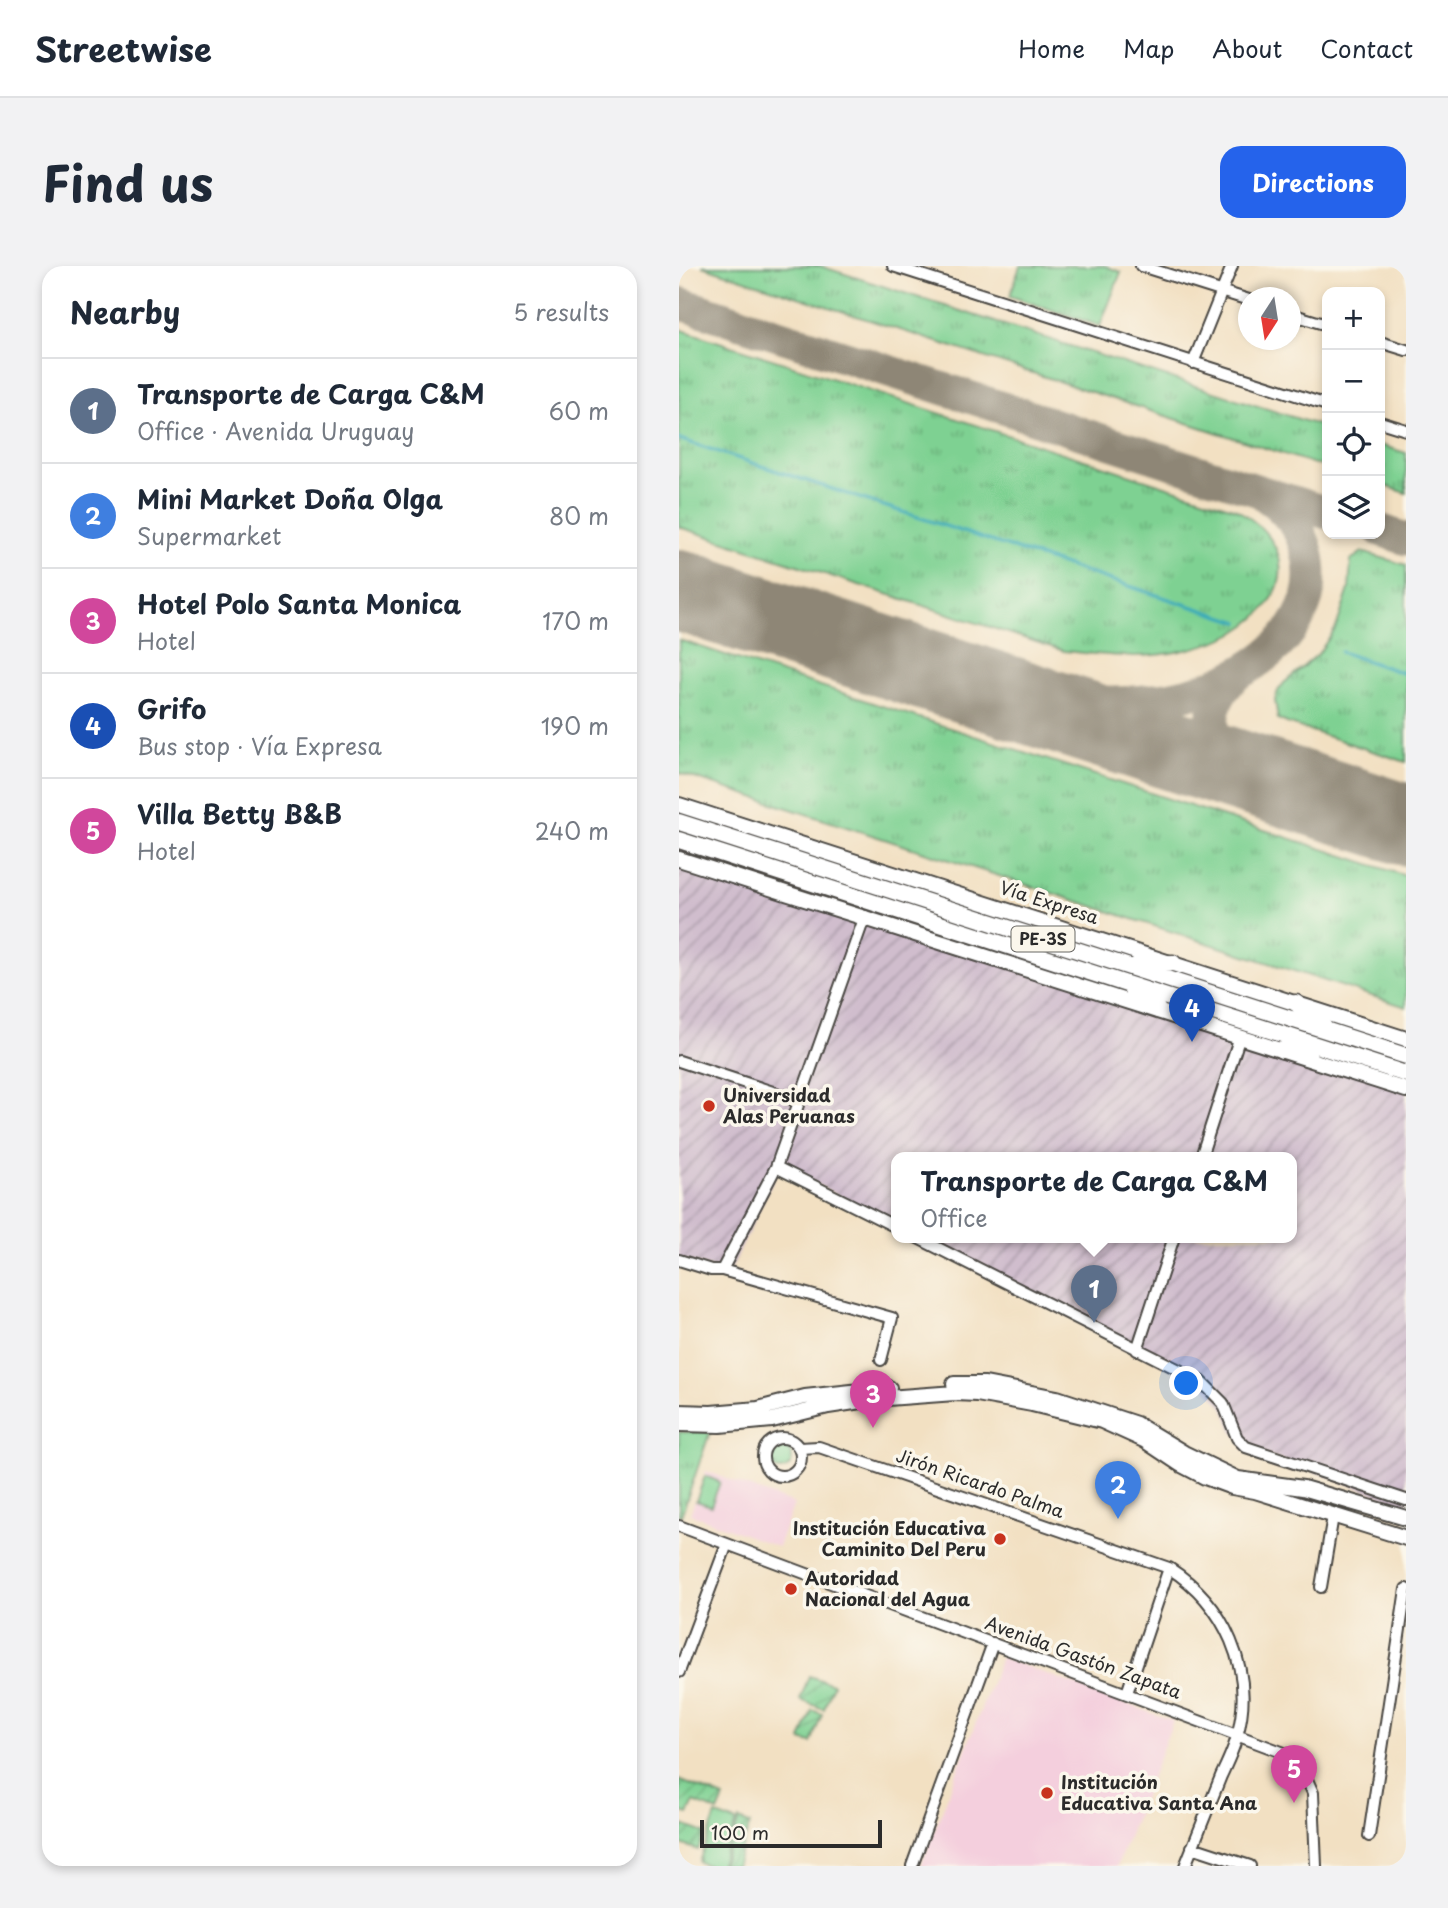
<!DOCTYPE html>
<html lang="en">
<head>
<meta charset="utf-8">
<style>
	:root { --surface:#fff; --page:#f2f2f3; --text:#1f2937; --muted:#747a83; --line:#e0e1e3; --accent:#2563eb }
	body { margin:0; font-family:"Playpen Sans",sans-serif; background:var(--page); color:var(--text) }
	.controls { position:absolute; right:21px; top:21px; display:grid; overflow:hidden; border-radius:14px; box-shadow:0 4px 10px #0003 }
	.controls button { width:63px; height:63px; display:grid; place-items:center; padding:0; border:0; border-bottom:2px solid var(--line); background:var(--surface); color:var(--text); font:35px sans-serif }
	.compass { position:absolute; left:559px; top:21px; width:63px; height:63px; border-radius:50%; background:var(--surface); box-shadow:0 4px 10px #0003; rotate:192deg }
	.scale { position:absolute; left:21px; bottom:18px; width:182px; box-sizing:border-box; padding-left:7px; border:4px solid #2b2b2b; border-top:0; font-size:19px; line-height:24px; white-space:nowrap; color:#2b2b2b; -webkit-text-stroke:5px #fbf7ec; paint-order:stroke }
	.you { position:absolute; left:508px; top:1118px; width:24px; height:24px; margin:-18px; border:5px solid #fff; border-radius:50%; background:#1a73e8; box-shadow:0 0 0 10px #1a73e833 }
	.badge { display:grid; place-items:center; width:46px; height:46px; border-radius:50%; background:var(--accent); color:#fff; font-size:23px; font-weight:700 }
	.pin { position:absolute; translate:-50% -58px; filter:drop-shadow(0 2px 4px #0008) }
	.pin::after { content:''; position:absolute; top:37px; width:24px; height:21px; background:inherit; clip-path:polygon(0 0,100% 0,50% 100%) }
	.popup { position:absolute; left:212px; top:886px; width:406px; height:91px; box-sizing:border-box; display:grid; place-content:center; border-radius:14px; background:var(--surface); filter:drop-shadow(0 2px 5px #0005); font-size:23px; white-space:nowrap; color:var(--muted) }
	.popup b { font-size:26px; color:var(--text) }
	.popup::after { content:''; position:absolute; left:50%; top:100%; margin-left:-14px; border:14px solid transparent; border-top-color:var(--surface) }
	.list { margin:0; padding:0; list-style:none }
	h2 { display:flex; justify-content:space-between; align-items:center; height:91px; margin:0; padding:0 28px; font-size:30px }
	h2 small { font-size:23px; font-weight:400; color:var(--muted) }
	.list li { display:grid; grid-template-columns:46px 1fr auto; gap:21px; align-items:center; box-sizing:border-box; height:105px; padding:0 28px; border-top:2px solid var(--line) }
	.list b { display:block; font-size:26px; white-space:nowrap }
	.list p { margin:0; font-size:23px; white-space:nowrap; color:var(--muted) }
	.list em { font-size:23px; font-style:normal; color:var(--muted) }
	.icon { flex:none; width:38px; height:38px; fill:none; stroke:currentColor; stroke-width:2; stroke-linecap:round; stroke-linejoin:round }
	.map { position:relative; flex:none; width:727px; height:1600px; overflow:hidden; border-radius:21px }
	header { display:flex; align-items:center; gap:42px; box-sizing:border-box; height:98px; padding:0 35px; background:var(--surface); border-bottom:2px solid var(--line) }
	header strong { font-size:33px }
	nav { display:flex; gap:38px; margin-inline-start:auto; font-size:24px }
	.intro { display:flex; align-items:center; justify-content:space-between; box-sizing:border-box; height:168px; padding:0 42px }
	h1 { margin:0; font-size:49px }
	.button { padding:18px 32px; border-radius:21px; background:var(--accent); color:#fff; font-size:24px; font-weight:700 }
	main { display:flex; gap:42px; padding:0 42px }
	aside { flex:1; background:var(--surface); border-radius:21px; box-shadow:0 4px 10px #0003 }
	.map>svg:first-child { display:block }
	.built { fill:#f4cfdd }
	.industrial { fill:url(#industrial-furrows) }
	.grass { fill:url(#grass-tufts); stroke:#547e5e; stroke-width:2 }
	.garden { fill:url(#garden-furrows); stroke:#547e5e; stroke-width:2 }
	.pitch { fill:#7ed192; stroke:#547e5e; stroke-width:2 }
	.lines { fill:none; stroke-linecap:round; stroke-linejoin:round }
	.stream { stroke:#3babb8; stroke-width:3.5 }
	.taxiway { stroke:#8e8676; stroke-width:33 }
	.runway { stroke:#8e8676; stroke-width:82 }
	.street-casing { stroke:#494642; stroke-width:14 }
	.secondary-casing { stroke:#494642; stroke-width:18 }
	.primary-casing { stroke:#494642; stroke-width:19 }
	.street { stroke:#fff; stroke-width:10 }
	.secondary { stroke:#fff; stroke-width:14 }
	.primary { stroke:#fff; stroke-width:16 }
	.poi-dot { fill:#c8321e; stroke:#fbf7ec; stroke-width:2.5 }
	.labels { text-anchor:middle; stroke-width:7; stroke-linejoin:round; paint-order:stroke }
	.shield { fill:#fbf7ec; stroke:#696865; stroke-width:2 }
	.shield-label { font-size:16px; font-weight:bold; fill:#2b2b2b }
	.street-label { font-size:18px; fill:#2b2b2b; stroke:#fbf7ec }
	.poi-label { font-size:18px; font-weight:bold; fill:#2b2b2b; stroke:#fbf7ec; text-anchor:start }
</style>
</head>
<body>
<header>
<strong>Streetwise</strong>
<nav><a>Home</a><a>Map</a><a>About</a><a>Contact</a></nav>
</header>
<div class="intro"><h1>Find us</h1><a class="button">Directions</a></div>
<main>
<aside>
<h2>Nearby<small>5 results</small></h2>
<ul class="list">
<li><span class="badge" style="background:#5c6f8a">1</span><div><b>Transporte de Carga C&amp;M</b><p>Office · Avenida Uruguay</p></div><em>60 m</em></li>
<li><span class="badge" style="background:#3f7fe0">2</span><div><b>Mini Market Doña Olga</b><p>Supermarket</p></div><em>80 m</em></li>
<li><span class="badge" style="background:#d1479c">3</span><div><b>Hotel Polo Santa Monica</b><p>Hotel</p></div><em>170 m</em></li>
<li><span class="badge" style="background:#1a4fb4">4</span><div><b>Grifo</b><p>Bus stop · Vía Expresa</p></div><em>190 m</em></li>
<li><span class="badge" style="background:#d1479c">5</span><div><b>Villa Betty B&amp;B</b><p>Hotel</p></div><em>240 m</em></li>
</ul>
</aside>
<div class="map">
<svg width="727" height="1600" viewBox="0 0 727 1600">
	<defs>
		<pattern id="industrial-furrows" width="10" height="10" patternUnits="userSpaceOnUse" patternTransform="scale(1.75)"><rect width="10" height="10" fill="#d0bdcd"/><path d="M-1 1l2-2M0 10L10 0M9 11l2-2" fill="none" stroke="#a99aa7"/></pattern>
		<pattern id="grass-tufts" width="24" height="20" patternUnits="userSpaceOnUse" patternTransform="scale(1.75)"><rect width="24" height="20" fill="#7ed192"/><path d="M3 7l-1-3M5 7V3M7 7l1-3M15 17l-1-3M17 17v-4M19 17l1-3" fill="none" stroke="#67aa77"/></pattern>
		<pattern id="garden-furrows" width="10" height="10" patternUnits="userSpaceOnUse" patternTransform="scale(1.75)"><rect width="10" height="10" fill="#7ed192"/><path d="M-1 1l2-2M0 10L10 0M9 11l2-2" fill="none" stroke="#67aa77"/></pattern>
	</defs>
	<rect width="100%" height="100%" fill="#fbf7ec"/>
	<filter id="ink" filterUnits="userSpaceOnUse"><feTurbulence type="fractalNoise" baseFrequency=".0143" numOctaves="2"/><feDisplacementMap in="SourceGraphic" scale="14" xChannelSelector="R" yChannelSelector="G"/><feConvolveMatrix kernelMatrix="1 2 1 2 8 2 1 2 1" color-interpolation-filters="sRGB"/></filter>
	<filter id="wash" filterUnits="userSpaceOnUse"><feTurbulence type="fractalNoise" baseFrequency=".00686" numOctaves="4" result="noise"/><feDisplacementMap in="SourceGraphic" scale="28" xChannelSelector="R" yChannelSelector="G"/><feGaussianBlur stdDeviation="1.57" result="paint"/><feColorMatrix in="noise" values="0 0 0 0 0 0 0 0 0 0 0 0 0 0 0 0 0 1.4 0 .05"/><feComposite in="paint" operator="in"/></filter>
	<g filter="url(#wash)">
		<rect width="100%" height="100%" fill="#f2e0c2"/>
		<!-- built -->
		<path class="built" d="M27,1205L115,1238L99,1281L11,1248Z
			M322,1391L494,1455L438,1600H242Z"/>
		<!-- industrial -->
		<path class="industrial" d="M0,579L727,812V1239L583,1187L554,1166L544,1141L526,1121L240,971H613V891H217V960L101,899L50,1008L0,992Z"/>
		<!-- grass -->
		<path class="grass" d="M23,0H141L648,162V202Z
			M341,0H426L442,6L421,60L331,30Z
			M0,63L557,243C617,278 616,330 557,366C540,376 520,381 502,385C464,394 423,389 385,385L0,261Z
			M701,179L727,187V227L701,218Z
			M683,286L727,299V496L608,457L599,453L596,434L599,425L605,417L639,388L657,362L670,323L672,294Z
			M0,374L727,610V741L0,507Z
			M0,1166H31L2,1250L0,1249Z
			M89 1192a12 12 0 1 1 24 0a12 12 0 1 1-24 0Z"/>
		<!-- garden -->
		<path class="garden" d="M130,1410L154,1418L145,1443L121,1434Z
			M133,1444L143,1448L132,1477L122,1474Z
			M0,1514L45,1532L39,1546L15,1536L9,1548L0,1545Z
			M60,1554L71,1558L57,1600H43Z
			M4,1559L26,1567L19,1584L0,1577Z"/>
		<!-- pitch -->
		<path class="pitch" d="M26,1210L41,1216L32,1240L17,1235Z
			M37,1549L57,1556L41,1600H30L20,1596Z"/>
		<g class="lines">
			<!-- stream -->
			<path class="stream" d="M0,173L560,356
				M662,386L727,408"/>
			<!-- taxiway -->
			<path class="taxiway" d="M0,37L648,247
				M701,264L727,273
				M555,411C516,451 534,490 580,512
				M340,434C427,439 518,446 590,387C613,368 631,341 631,310C631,277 615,249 587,230"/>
			<!-- runway -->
			<path class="runway" d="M0,324L727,559"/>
		</g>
	</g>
	<g filter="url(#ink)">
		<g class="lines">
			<!-- street casing -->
			<g class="street-casing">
				<path id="street" d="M214,0L648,139
					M462,0L570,34
					M612,48L648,59
					M701,76L727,84
					M514,97L553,0
					M701,156L727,164
					M0,795L106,830L118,836
					M522,891L561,770
					M97,901L217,961
					M237,971L522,1115L544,1137L558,1172L567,1181L727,1234
					M0,994L32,1004H43L213,1052L202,1094
					M43,1004L97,901L186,650
					M458,1084L495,971
					M84 1191a19 19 0 1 1 38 0a19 19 0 1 1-38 0Z
					M120,1182L140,1181L490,1302C545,1337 577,1404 558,1470C555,1483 548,1497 542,1510C530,1540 518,1570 506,1600
					M0,1260L608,1488L622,1500L634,1527L637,1600
					M642,1321L654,1250
					M0,1406L48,1278
					M448,1427L490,1302
					M690,1570L727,1323
					M513,1581L571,1600
					M233,1600L314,1377"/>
			</g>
			<!-- secondary casing -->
			<g class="secondary-casing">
				<path id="secondary" d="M0,539L727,773
					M0,593L727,824
					M275,1118H306L378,1132L457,1158L505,1187L559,1213L624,1222L727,1252
					M0,1146L32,1147L79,1143L126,1131L210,1122
					M0,1158L41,1159L93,1154L149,1140L195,1133L276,1127L298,1128L353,1138L423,1155L465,1174L501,1198L526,1211L553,1221L576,1225L727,1272"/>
			</g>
			<!-- primary casing -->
			<g class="primary-casing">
				<path id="primary" d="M0,556L727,790
					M0,574L727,808
					M458,699L494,697
					M453,724L479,744
					M617,737L645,761
					M603,784L632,782"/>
			</g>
			<!-- street -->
			<use href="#street" class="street"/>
			<!-- secondary -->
			<use href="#secondary" class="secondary"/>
			<!-- primary -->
			<use href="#primary" class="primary"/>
		</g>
	</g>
	<!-- markers -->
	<g class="poi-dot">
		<circle cx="30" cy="840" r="7"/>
		<circle cx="321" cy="1273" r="7"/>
		<circle cx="112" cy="1323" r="7"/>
		<circle cx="368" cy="1527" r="7"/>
	</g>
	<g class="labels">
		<!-- shield labels -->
		<rect class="shield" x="332.5" y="660.5" width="63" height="25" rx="5"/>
		<g class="shield-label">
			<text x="364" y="679">PE-3S</text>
		</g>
		<!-- street labels -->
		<g class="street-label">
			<text transform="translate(370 637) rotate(18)" y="6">Vía Expresa</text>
			<text transform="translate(301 1218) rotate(19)" y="6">Jirón Ricardo Palma</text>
			<text transform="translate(404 1392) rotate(20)" y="6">Avenida Gastón Zapata</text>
		</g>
		<!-- poi labels -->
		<g class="poi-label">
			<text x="44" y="836">Universidad<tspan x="44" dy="21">Alas Peruanas</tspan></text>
			<text x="307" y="1269" text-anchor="end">Institución Educativa<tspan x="307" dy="21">Caminito Del Peru</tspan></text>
			<text x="126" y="1319">Autoridad<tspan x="126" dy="21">Nacional del Agua</tspan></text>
			<text x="382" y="1523">Institución<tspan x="382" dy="21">Educativa Santa Ana</tspan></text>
		</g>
	</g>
</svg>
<div class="controls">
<button>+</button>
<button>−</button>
<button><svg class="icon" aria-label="locate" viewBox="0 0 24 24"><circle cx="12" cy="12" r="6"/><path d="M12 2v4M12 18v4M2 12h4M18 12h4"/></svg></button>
<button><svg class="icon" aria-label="layers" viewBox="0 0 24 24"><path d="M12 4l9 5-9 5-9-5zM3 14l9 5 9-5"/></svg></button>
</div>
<svg class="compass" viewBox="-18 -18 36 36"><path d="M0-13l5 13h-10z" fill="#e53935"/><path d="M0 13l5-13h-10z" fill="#747a83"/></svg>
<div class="scale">100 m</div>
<div class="you"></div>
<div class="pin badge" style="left:415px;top:1057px;background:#5c6f8a">1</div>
<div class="popup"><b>Transporte de Carga C&amp;M</b>Office</div>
<div class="pin badge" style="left:439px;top:1253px;background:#3f7fe0">2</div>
<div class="pin badge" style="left:194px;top:1162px;background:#d1479c">3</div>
<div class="pin badge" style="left:513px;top:776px;background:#1a4fb4">4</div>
<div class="pin badge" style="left:615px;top:1537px;background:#d1479c">5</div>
</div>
</main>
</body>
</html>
